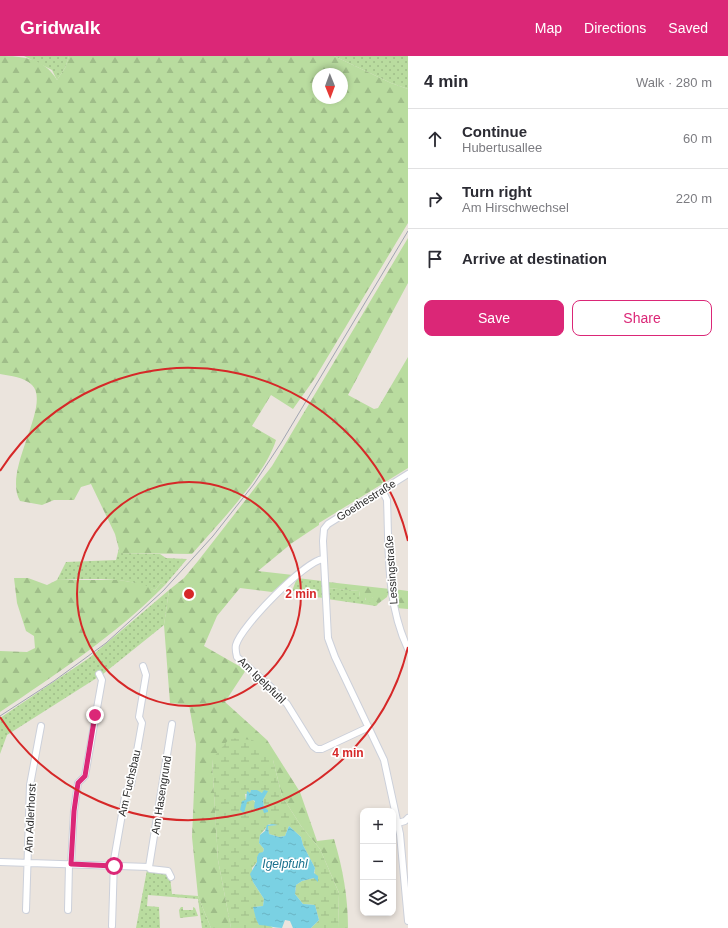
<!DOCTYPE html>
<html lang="en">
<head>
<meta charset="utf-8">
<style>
	:root { --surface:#fff; --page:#f7f7f7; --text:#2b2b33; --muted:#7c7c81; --line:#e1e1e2; --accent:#db2777 }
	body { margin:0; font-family:Arial,sans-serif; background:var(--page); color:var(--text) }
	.controls { position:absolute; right:12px; bottom:12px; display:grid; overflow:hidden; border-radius:8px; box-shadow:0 2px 6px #0003 }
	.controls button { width:36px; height:36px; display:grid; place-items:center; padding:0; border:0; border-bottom:1px solid var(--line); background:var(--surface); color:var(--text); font:20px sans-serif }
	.compass { position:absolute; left:312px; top:12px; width:36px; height:36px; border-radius:50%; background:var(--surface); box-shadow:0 2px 6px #0003; rotate:179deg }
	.stop { position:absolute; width:12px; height:12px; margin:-9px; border:3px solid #db2777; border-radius:50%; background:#fff }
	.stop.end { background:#db2777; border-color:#fff; box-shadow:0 1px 4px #0008 }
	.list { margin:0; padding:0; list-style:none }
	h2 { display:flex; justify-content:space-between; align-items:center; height:52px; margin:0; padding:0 16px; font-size:17px }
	h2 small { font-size:13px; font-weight:400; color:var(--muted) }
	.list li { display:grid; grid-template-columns:26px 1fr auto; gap:12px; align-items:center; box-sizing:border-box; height:60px; padding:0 16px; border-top:1px solid var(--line) }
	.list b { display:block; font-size:15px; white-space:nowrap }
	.list p { margin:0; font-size:13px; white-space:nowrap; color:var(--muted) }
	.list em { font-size:13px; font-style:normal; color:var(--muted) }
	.actions { display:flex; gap:8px; padding:12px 16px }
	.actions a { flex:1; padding:9px 0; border:1px solid var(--accent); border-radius:8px; text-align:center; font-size:14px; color:var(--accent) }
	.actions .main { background:var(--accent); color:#fff }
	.icon { flex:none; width:22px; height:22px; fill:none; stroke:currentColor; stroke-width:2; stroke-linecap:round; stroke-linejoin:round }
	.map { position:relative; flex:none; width:408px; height:872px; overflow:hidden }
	header { display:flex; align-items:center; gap:24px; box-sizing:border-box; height:56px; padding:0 20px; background:var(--accent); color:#fff }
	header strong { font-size:19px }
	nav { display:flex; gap:22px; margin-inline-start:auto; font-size:14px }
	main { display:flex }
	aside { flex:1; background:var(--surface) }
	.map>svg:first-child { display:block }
	.grass { fill:url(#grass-dots) }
	.forest { fill:url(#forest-firs); fill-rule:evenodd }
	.wetland { fill:url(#wetland-marsh); fill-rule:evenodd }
	.water { fill:url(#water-ripples) }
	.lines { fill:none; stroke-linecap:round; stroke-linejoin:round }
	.minor-casing { stroke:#ccd0da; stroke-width:8 }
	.minor { stroke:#fff; stroke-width:6 }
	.tram { stroke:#a1a5b2; stroke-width:1 }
	.route { stroke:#db2777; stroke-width:5 }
	.ring { fill:none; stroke:#d62828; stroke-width:2 }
	.labels { text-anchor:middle; stroke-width:3.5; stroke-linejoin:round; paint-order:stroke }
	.street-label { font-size:11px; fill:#2a2a2a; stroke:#fff }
	.water-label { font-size:12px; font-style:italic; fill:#1a718e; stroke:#fff }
	.centre { fill:#d62828; stroke:#fff; stroke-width:2 }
	.ring-label { font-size:12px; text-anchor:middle; font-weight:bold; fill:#d62828; stroke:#fff; stroke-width:3.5; stroke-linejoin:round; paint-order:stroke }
</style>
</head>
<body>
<header>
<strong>Gridwalk</strong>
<nav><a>Map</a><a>Directions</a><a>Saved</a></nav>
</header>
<main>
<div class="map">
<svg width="408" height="872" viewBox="0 0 408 872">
	<defs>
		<pattern id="grass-dots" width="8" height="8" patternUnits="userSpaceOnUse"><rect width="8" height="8" fill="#b9dc9f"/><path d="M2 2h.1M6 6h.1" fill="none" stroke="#9fbd89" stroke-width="1.8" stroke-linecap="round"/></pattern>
		<pattern id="forest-firs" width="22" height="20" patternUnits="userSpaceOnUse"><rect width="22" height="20" fill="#b9dc9f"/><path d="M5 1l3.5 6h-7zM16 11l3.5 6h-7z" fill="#9fbd89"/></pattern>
		<pattern id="wetland-marsh" width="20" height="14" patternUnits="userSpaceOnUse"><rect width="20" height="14" fill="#b9dc9f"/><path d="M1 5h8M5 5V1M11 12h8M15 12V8" fill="none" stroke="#9fbd89"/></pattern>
		<pattern id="water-ripples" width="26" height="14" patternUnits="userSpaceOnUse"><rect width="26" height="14" fill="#7ad1e3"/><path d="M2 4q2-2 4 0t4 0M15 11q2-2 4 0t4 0" fill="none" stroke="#6ab4c3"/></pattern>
	</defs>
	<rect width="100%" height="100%" fill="#ebe4dd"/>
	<!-- grass -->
	<path class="grass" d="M24,0H69L65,12L57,24L52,14Z
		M334,0H408V33L391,27Z
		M119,492L120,497L160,498L166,502L187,503L165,529L161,527L155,534C126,520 89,523 57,524L66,506L116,504Z
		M297,522L322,525L323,542L309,540L304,535H292Z
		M328,532L359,535L360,541H365V544L372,541L379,547L376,550L327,543Z
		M169,534L164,569L103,618L7,679L0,698V662L89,602Z
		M147,814L166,817V820L170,821L172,838L198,840L211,872H202L198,843L148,839L147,850L159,851L160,872H136Z
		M181,851H183V854H193V851L195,852L198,860L180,862L179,854Z"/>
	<!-- forest -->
	<path class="forest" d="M0,0C23,0 44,2 57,24L65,12L69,0H334L391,27L408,33V167L315,322L293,353L271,339L252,370L276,384C265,420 217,469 192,498L120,497L115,478L91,428L81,431L74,444H54L42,449L20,445C2,414 52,349 32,329C24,321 11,320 0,318ZM318,18H342V42H318Z
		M408,182V227L348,339L374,353L378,352L408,301V412L319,467V469L292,487L258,515L293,519L272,536L240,532L217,560L204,590L246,614L225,646L267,684L300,736L317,785L334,783C343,813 348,841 348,872H338L339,837L320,793L301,770L282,740L273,704L212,703L218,804L231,872H211L198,840L192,781L196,688L189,649L170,647L164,569L169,534L184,522L198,505L272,410Z
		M14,522H28L47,529L57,524H119L143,528L155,534L161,527L165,529C116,579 58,617 0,656V595L27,596L35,592L34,580L26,575L17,547Z
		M328,526L390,533L387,541L379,547L374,545L372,541L371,547L366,546L365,541H360L359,535L328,532Z
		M394,533L408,535V553L396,552L394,542L399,540L394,539Z"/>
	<!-- wetland -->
	<path class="wetland" d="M230,682L253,684L273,704L282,740L301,770L320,793L339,837L338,872H311L319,864L315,849L303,848L295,838L296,829L302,825L314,822L315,812L303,789L301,781L289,770L285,780L279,781L269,778L268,770L277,769L269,768L260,779L259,787L264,793L263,796L257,801V806L252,812L253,826L264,843L263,850L253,851L259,869H269L273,872H231L218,804L212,703ZM251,734L266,738L263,744L264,751L263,754L253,744L247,745L245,748L241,749L246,744L245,738H250Z"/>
	<!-- water -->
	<path class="water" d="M251,734H257L262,737L264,734L268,735L263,744L264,751L268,754V756L264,757L263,754L256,753L254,751L255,745L253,744L247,746L244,757L240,754L242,745L246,744L247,735L250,737Z
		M272,768L278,769L268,770L269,778L279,781L285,780L289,770L301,781L303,789L315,812L314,817L318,820V826L314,822L302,825L296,829L295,838L303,848L315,849L319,864L311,872H293L290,865L285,864L282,872C274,872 267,869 259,869L256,863L253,851L263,850L264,843L253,826L250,818L257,806V801L259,797L263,796L264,793L259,787L260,779L265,775L267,769Z"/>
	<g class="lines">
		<!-- minor casing -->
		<g class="minor-casing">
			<path id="minor" d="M408,418L328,468L324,473L323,485L328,582L335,601L384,704L400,778L408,865
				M382,434L387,444C389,493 386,547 408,593
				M323,503C305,505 241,570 236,589C235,593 236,597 237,601L272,632L287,648L313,690L317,693H322L369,671
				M398,767L405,765L408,762
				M0,806L149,811L150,813L168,815L171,821
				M71,808L74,755L78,727L85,720L102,624L99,618
				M149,811L172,668
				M26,854L30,729L41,670
				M68,854L69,808
				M112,870L114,804L126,735L131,729L142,667L139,661L146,619L143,610"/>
		</g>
		<!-- minor -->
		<use href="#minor" class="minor"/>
		<!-- tram -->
		<path class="tram" d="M0,660L54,625L106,587L163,535L213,480L254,428L281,387L408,175"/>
	</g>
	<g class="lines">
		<!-- route -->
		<path class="route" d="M95,659L85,720L78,727L74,755L71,808L114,810"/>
	</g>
	<!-- distance rings -->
	<g class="ring">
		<circle cx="189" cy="538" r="112"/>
		<path d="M408 591A225 225 0 0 1 0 661M0 415A225 225 0 0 1 408 485"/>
	</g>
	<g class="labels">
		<!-- street labels -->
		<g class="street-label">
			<text transform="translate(366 444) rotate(-32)" y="4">Goethestraße</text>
			<text transform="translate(391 514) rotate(-94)" y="4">Lessingstraße</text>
			<text transform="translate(262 624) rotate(44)" y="4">Am Igelpfuhl</text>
			<text transform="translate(129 727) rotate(-77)" y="4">Am Fuchsbau</text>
			<text transform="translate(161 739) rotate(-81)" y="4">Am Hasengrund</text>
			<text transform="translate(30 762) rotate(-87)" y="4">Am Adlerhorst</text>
		</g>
		<!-- water labels -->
		<g class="water-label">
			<text x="285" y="812">Igelpfuhl</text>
		</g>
	</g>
	<circle cx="189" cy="538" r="6" class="centre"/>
	<g class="ring-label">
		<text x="301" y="542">2 min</text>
		<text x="348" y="701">4 min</text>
	</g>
</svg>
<div class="controls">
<button>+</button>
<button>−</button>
<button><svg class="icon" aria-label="layers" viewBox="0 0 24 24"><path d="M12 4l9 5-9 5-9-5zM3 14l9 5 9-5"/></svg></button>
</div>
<svg class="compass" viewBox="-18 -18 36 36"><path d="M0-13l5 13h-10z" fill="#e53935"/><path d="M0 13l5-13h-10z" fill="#7c7c81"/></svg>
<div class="stop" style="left:114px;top:810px"></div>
<div class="stop end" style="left:95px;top:659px"></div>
</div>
<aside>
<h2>4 min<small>Walk · 280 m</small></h2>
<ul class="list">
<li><svg class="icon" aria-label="ahead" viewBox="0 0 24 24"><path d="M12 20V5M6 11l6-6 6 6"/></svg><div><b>Continue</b><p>Hubertusallee</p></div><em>60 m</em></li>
<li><svg class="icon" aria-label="right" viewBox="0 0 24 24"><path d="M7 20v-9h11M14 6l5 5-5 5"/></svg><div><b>Turn right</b><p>Am Hirschwechsel</p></div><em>220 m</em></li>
<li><svg class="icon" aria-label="arrive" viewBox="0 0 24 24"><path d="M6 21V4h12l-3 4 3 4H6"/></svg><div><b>Arrive at destination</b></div></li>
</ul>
<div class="actions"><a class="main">Save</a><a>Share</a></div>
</aside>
</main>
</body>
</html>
